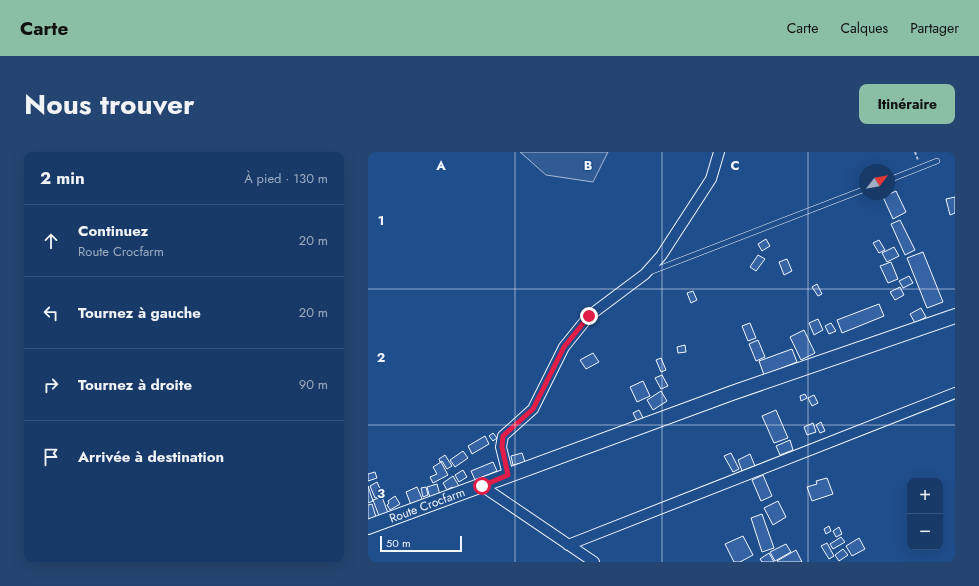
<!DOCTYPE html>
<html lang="fr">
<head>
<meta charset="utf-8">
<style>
	:root { --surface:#173a69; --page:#244571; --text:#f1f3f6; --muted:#9eadc0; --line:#36547d; --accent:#8abfa5 }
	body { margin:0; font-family:Jost,sans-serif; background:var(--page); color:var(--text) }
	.controls { position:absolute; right:12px; bottom:12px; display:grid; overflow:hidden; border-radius:8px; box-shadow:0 4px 16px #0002 }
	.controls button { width:36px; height:36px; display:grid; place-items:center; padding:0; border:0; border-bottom:1px solid var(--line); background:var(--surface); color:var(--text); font:20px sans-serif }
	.compass { position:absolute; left:491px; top:12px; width:36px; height:36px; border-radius:50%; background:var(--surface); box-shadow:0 4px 16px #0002; rotate:59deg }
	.scale { position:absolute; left:12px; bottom:10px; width:82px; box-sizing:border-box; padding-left:4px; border:2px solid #f2f6ff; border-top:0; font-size:11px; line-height:14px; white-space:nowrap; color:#f2f6ff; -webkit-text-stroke:3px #1f4e8c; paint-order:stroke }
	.stop { position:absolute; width:12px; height:12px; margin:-9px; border:3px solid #e11d48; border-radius:50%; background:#fff }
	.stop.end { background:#e11d48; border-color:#fff; box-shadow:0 1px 4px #0008 }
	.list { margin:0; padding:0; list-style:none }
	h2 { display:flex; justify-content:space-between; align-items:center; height:52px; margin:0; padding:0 16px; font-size:17px }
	h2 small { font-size:13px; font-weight:400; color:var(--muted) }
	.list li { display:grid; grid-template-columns:26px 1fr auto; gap:12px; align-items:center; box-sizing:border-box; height:72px; padding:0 16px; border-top:1px solid var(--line) }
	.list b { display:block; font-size:15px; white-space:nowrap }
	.list p { margin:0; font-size:13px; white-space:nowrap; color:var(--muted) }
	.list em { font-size:13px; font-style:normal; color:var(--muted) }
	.icon { flex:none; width:22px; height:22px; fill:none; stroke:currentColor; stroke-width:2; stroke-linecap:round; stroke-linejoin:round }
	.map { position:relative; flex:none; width:587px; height:410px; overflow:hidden; border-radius:8px }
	header { display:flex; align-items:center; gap:24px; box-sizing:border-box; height:56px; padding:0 20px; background:var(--accent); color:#111 }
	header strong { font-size:19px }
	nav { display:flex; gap:22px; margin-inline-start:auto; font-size:14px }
	.intro { display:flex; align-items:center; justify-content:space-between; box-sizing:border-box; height:96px; padding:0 24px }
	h1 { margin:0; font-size:28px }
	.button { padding:10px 18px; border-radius:8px; background:var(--accent); color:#111; font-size:14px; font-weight:700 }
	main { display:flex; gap:24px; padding:0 24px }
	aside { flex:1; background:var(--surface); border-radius:8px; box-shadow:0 4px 16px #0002 }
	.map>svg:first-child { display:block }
	.green { fill:#305b95; stroke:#a8bbd7 }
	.building { fill:#3563a3; stroke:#f2f6ff }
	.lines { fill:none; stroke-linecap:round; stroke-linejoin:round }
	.lane-casing { stroke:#f2f6ff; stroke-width:6 }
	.street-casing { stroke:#f2f6ff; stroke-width:12 }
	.secondary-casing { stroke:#f2f6ff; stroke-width:16 }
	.path { stroke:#b3c4dc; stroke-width:2; stroke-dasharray:3 2; stroke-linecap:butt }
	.lane { stroke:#1f4e8c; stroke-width:5 }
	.street { stroke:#1f4e8c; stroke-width:10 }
	.secondary { stroke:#1f4e8c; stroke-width:14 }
	.route { stroke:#e11d48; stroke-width:5 }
	.grid { fill:none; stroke:#f2f6ff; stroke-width:1; stroke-opacity:0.55 }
	.labels { text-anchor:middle; stroke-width:3; stroke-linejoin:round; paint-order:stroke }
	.street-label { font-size:12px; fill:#f2f6ff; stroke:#1f4e8c }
	.grid-label { font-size:13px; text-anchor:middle; font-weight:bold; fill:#f2f6ff; stroke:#1f4e8c; stroke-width:3; stroke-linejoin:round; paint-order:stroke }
</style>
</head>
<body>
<header>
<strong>Carte</strong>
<nav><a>Carte</a><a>Calques</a><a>Partager</a></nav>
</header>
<div class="intro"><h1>Nous trouver</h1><a class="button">Itinéraire</a></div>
<main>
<aside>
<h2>2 min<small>À pied · 130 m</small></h2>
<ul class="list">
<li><svg class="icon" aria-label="ahead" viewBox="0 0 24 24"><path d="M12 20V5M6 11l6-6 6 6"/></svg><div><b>Continuez</b><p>Route Crocfarm</p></div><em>20 m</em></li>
<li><svg class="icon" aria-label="left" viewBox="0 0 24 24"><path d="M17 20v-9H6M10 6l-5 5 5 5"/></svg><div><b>Tournez à gauche</b></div><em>20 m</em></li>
<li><svg class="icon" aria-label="right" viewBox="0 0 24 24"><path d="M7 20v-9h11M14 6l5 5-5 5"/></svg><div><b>Tournez à droite</b></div><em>90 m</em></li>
<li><svg class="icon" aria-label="arrive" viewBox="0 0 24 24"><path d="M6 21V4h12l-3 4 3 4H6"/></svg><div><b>Arrivée à destination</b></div></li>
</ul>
</aside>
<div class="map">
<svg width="587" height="410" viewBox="0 0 587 410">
	<rect width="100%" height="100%" fill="#1f4e8c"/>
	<!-- green -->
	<path class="green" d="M152,0H240L225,30L178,23Z"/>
	<!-- building -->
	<path class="building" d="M528,39L538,60L525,67L515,45Z
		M587,45V61L582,63L578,47Z
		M532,68L547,98L537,103L523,72Z
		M398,87L402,94L394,99L390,92Z
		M511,88L517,98L511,101L505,91Z
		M526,95L531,104L519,110L514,101Z
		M555,100L575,150L559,156L539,106Z
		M390,103L397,107L388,119L382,115Z
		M419,107L424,119L416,123L411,110Z
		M523,110L530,127L520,131L512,114Z
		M541,124L545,131L535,136L531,129Z
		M449,132L454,142L450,144L444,135Z
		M532,135L536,143L527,148L522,140Z
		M325,139L329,148L323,151L319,141Z
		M511,152L516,164L474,181L469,168Z
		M553,156L558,165L547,171L542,162Z
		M450,167L455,178L446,183L441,171Z
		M382,171L388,186L380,189L374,174Z
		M463,171L468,179L461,182L457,174Z
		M436,178L447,201L433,208L422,185Z
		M390,188L397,205L388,209L381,192Z
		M317,193L318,200L310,201L309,195Z
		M424,197L429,210L396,223L391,209Z
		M225,201L231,210L218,217L212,208Z
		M293,206L298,218L293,220L288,208Z
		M294,223L300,234L293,237L287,226Z
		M275,229L282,244L269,250L262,235Z
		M293,239L299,249L285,258L279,248Z
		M437,242L439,246L433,249L432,244Z
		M446,243L450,251L444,254L440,246Z
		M271,258L276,268L270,271L265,261Z
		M408,258L420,286L406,291L394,264Z
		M453,270L457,279L452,281L448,273Z
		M445,271L448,280L439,283L436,275Z
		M125,281L129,286L125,289L121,284Z
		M117,284L121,292L104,302L100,294Z
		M422,288L425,298L412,303L408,294Z
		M95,299L100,306L87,315L82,308Z
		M154,301L157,310L145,313L143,304Z
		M363,301L371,317L365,320L356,304Z
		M382,302L387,314L374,319L370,308Z
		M77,303L84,314L79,317L74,309L72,310L71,307Z
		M73,310L80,323L65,331L62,325L69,322L65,315Z
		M125,310L129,319L107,328L103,319Z
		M95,318L99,325L91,330L87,323Z
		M7,320L9,326L0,329V322Z
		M395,323L404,344L393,349L384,328Z
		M85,324L91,334L86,337L84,335L79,338L75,331Z
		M459,326L465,342L444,349L439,335L449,332L448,329Z
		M9,330L15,343L7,346L2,334Z
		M69,332L72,343L62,346L59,335Z
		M0,334L5,349L0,351Z
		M49,335L55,349L43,353L38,340Z
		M58,335L60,343L55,345L53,336Z
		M27,344L32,352L22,358L19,353L21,351L20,349Z
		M14,345L20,361L11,364L5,348Z
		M410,349L418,365L405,373L396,356Z
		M4,352L8,365L0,368V353Z
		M394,362L406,396L394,400L383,366Z
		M461,374L463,379L458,382L456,377Z
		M471,375L474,382L468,385L465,379Z
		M375,384L385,403L372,410H366L357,392Z
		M473,385L477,390L465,397L462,392Z
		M491,386L497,397L484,404L478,394Z
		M459,391L466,404L461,407L453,394Z
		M418,392L423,400L407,409L402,400Z
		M475,397L480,403L471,409L467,403Z
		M428,398L434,410H410L409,409Z
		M401,401L406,410H394L392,407Z"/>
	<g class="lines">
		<!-- lane casing -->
		<g class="lane-casing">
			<path id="lane" d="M521,28L569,9
				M282,120L497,37"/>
		</g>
		<!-- street casing -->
		<g class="street-casing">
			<path id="street" d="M140,323L133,295L135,284L165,257L196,195L221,164L277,122L293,104L343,27L351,0
				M114,334L226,410
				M200,393L587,241"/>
		</g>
		<!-- secondary casing -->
		<g class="secondary-casing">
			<g id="secondary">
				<path id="s1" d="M0,375L364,241L587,164"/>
			</g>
		</g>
		<!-- path -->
		<path class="path" d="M547,0L550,8"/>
		<!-- lane -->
		<use href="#lane" class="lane"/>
		<!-- street -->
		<use href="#street" class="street"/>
		<!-- secondary -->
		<use href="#secondary" class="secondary"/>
	</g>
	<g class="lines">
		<!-- route -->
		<path class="route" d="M114,334L140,323L134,295L135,284L165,257L196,195L221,164"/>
	</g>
	<!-- grid -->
	<path class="grid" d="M147,0V410M294,0V410M440,0V410M0,137H587M0,273H587"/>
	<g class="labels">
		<!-- street labels -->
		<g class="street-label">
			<text dy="4" stroke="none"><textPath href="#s1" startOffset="63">Route Crocfarm</textPath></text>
		</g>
	</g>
	<g class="grid-label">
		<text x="73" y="18">A</text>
		<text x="220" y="18">B</text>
		<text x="367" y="18">C</text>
		<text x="13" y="73">1</text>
		<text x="13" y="210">2</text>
		<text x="13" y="346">3</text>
	</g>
</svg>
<div class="controls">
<button>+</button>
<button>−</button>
</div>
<svg class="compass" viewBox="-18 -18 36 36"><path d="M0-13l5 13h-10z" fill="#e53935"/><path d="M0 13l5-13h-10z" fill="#9eadc0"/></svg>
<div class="scale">50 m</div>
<div class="stop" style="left:114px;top:334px"></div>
<div class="stop end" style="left:221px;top:164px"></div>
</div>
</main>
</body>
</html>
